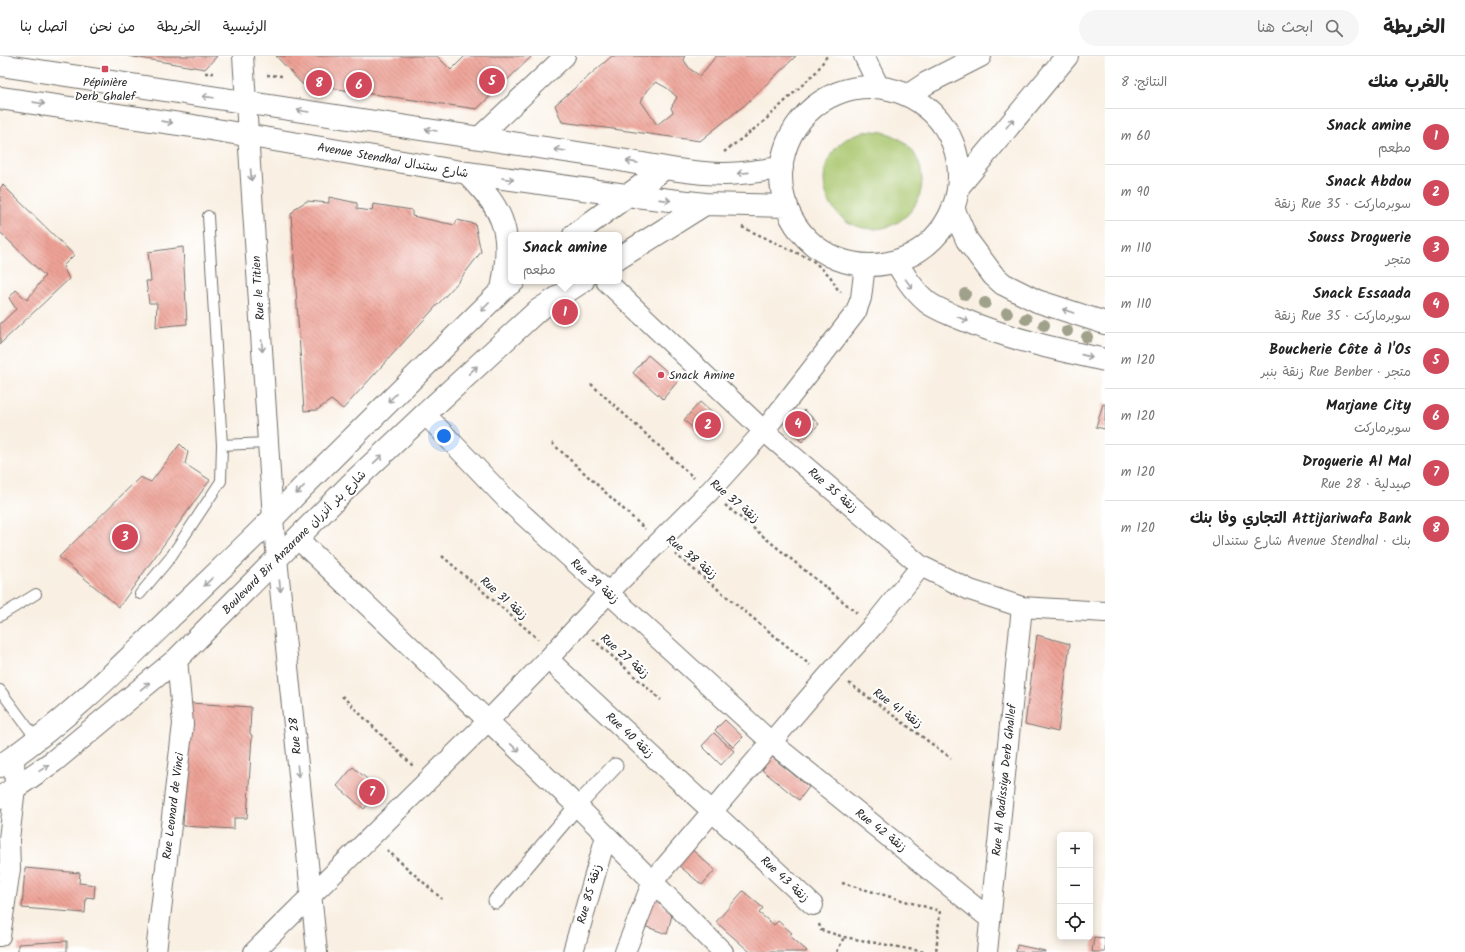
<!DOCTYPE html>
<html lang="ar">
<head>
<meta charset="utf-8">
<style>
	:root { --surface:#fff; --page:#f6f6f6; --text:#222; --muted:#767676; --line:#e0e0e0; --accent:#d1495b }
	body { margin:0; font-family:Kalam,"Playpen Sans Arabic",sans-serif; background:var(--page); color:var(--text); direction:rtl }
	.controls { position:absolute; right:12px; bottom:12px; display:grid; overflow:hidden; border-radius:6px; box-shadow:0 2px 10px #0003 }
	.controls button { width:36px; height:36px; display:grid; place-items:center; padding:0; border:0; border-bottom:1px solid var(--line); background:var(--surface); color:var(--text); font:20px sans-serif }
	.you { position:absolute; left:444px; top:380px; width:14px; height:14px; margin:-10px; border:3px solid #fff; border-radius:50%; background:#1a73e8; box-shadow:0 0 0 6px #1a73e833 }
	.badge { display:grid; place-items:center; width:26px; height:26px; border-radius:50%; background:var(--accent); color:#fff; font-size:13px; font-weight:700 }
	.pin { position:absolute; translate:-50% -50%; border:2px solid #fff; box-shadow:0 1px 4px #0006 }
	.popup { position:absolute; left:508px; top:176px; width:114px; height:52px; box-sizing:border-box; display:grid; place-content:center; border-radius:6px; background:var(--surface); filter:drop-shadow(0 1px 3px #0005); font-size:13px; white-space:nowrap; color:var(--muted) }
	.popup b { font-size:15px; color:var(--text) }
	.popup::after { content:''; position:absolute; left:50%; top:100%; margin-left:-8px; border:8px solid transparent; border-top-color:var(--surface) }
	.list { margin:0; padding:0; list-style:none }
	h2 { display:flex; justify-content:space-between; align-items:center; height:52px; margin:0; padding:0 16px; font-size:17px }
	h2 small { font-size:13px; font-weight:400; color:var(--muted) }
	.list li { display:grid; grid-template-columns:26px 1fr auto; gap:12px; align-items:center; box-sizing:border-box; height:56px; padding:0 16px; border-top:1px solid var(--line) }
	.list b { display:block; font-size:15px; white-space:nowrap }
	.list p { margin:0; font-size:13px; white-space:nowrap; color:var(--muted) }
	.list em { font-size:13px; font-style:normal; color:var(--muted) }
	.icon { flex:none; width:22px; height:22px; fill:none; stroke:currentColor; stroke-width:2; stroke-linecap:round; stroke-linejoin:round }
	.map { position:relative; flex:none; width:1105px; height:896px; overflow:hidden; direction:ltr }
	header { display:flex; align-items:center; gap:24px; box-sizing:border-box; height:56px; padding:0 20px; background:var(--surface); border-bottom:1px solid var(--line) }
	header strong { font-size:19px }
	nav { display:flex; gap:22px; margin-inline-start:auto; font-size:14px }
	.search { width:280px; height:36px; background:var(--page); display:flex; align-items:center; gap:10px; box-sizing:border-box; padding:0 14px; border-radius:22px; color:var(--muted); font-size:15px }
	main { display:flex }
	aside { flex:1; background:var(--surface) }
	.map>svg:first-child { display:block }
	.green { fill:#a9c66d; stroke:#6a784c }
	.building { fill:url(#building-back-hatch); fill-rule:evenodd }
	.lines { fill:none; stroke-linecap:round; stroke-linejoin:round }
	.service-casing { stroke:#73706b; stroke-width:12 }
	.pedestrian-casing { stroke:#73706b; stroke-width:17 }
	.minor-casing { stroke:#73706b; stroke-width:22 }
	.tertiary-casing { stroke:#73706b; stroke-width:24 }
	.secondary-casing { stroke:#73706b; stroke-width:24 }
	.path { stroke:#73706b; stroke-width:2.5; stroke-dasharray:3 3; stroke-linecap:butt }
	.service { stroke:#fff; stroke-width:10 }
	.pedestrian { stroke:#fff; stroke-width:15 }
	.minor { stroke:#fff; stroke-width:20 }
	.tertiary { stroke:#fff; stroke-width:22 }
	.secondary { stroke:#fff; stroke-width:22 }
	.tree { fill:#a0a18a }
	.oneway { stroke:#a0a0a0 }
	.poi-dot { fill:#d1495b; stroke:#fff; stroke-width:1.5 }
	.labels { text-anchor:middle; stroke-width:4; stroke-linejoin:round; paint-order:stroke }
	.poi-label { font-size:12px; fill:#2b2b2b; stroke:#fff }
	.street-label { font-size:12px; fill:#2b2b2b; stroke:#fff }
</style>
</head>
<body>
<header>
<strong>الخريطة</strong>
<div class="search"><svg class="icon" aria-label="search" viewBox="0 0 24 24"><circle cx="10" cy="10" r="6"/><path d="M15 15l6 6"/></svg>ابحث هنا</div>
<nav><a>الرئيسية</a><a>الخريطة</a><a>من نحن</a><a>اتصل بنا</a></nav>
</header>
<main>
<aside>
<h2>بالقرب منك<small>النتائج: 8</small></h2>
<ul class="list">
<li><span class="badge">1</span><div><b>Snack amine</b><p>مطعم</p></div><em>60 m</em></li>
<li><span class="badge">2</span><div><b>Snack Abdou</b><p>سوبرماركت · Rue 35 زنقة</p></div><em>90 m</em></li>
<li><span class="badge">3</span><div><b>Souss Droguerie</b><p>متجر</p></div><em>110 m</em></li>
<li><span class="badge">4</span><div><b>Snack Essaada</b><p>سوبرماركت · Rue 35 زنقة</p></div><em>110 m</em></li>
<li><span class="badge">5</span><div><b>Boucherie Côte à l'Os</b><p>متجر · Rue Benber زنقة بنبر</p></div><em>120 m</em></li>
<li><span class="badge">6</span><div><b>Marjane City</b><p>سوبرماركت</p></div><em>120 m</em></li>
<li><span class="badge">7</span><div><b>Droguerie Al Mal</b><p>صيدلية · Rue 28</p></div><em>120 m</em></li>
<li><span class="badge">8</span><div><b>Attijariwafa Bank التجاري وفا بنك</b><p>بنك · Avenue Stendhal شارع ستندال</p></div><em>120 m</em></li>
</ul>
</aside>
<div class="map">
<svg width="1105" height="896" viewBox="0 0 1105 896">
	<defs>
		<pattern id="building-back-hatch" width="6" height="6" patternUnits="userSpaceOnUse"><rect width="6" height="6" fill="#eea296"/><path d="M-1 5l2 2M0 0l6 6M5-1l2 2" fill="none" stroke="#c1847b"/></pattern>
	</defs>
	<rect width="100%" height="100%" fill="#fff"/>
	<filter id="ink" filterUnits="userSpaceOnUse"><feTurbulence type="fractalNoise" baseFrequency=".025" numOctaves="2"/><feDisplacementMap in="SourceGraphic" scale="8" xChannelSelector="R" yChannelSelector="G"/><feConvolveMatrix kernelMatrix="1 2 1 2 8 2 1 2 1" color-interpolation-filters="sRGB"/></filter>
	<filter id="wash" filterUnits="userSpaceOnUse"><feTurbulence type="fractalNoise" baseFrequency=".012" numOctaves="4" result="noise"/><feDisplacementMap in="SourceGraphic" scale="16" xChannelSelector="R" yChannelSelector="G"/><feGaussianBlur stdDeviation="0.9" result="paint"/><feColorMatrix in="noise" values="0 0 0 0 0 0 0 0 0 0 0 0 0 0 0 0 0 1.4 0 .05"/><feComposite in="paint" operator="in"/></filter>
	<g filter="url(#wash)">
		<rect width="100%" height="100%" fill="#f9f0e3"/>
		<!-- green -->
		<path class="green" d="M824 124a49 49 0 1 1 98 0a49 49 0 1 1-98 0Z"/>
		<g id="blocks">
			<!-- building -->
			<path class="building" d="M128,0H217L205,13Z
				M276,0H437L451,14L465,0H532L477,53L302,28Z
				M612,0H685L683,3L690,13L700,20L716,0H796L746,48L700,85L562,66L555,49ZM656,26L667,32L677,41L671,52L673,56L657,69L641,45L647,34Z
				M3,129L74,199L63,210L69,223L0,288V268L16,253L9,242L16,234L27,244L45,220L0,176V132Z
				M329,141L357,147V153L372,155L373,148L412,154V160L455,169L457,164L475,168L481,196L459,225L343,353L331,344L317,354L304,355L291,158L297,151L307,145L329,147Z
				M183,191L187,268L156,271L157,247H149L146,225H151L148,196Z
				M648,299L678,325L663,343L633,317Z
				M700,346L720,364L704,382L684,364Z
				M1103,348H1105V373L1096,371Z
				M804,354L819,368L802,386L787,373Z
				M180,388L188,396L185,408L210,424L119,551L59,501L140,421L151,426Z
				M1037,579L1070,588L1058,676L1025,668Z
				M190,647L251,651L250,678L252,679L247,762H234V773L183,770Z
				M725,664L743,681L733,691L715,674Z
				M714,677L734,695L721,709L702,690Z
				M772,701L809,731L799,744L762,714Z
				M353,711L380,734L364,753L337,730Z
				M690,792L715,814L702,829L677,808Z
				M25,812L80,817L79,827L95,829L94,842L86,841L85,857L22,852Z
				M743,835L763,852L759,857L774,869L778,865L792,877L789,879L807,895L806,896H750L716,866Z
				M654,839L672,859L667,878L644,870Z
				M1094,881L1105,882V896H1092Z
				M67,885V896H18V888Z
				M1017,889L1045,895V896H1016Z"/>
		</g>
	</g>
	<g filter="url(#ink)">
		<use href="#blocks" fill-opacity="0" stroke="#73706b" stroke-width="1"/>
		<g class="lines">
			<!-- service casing -->
			<g class="service-casing">
				<path id="service" d="M222,389L268,387
					M140,538L170,502L221,425L222,389L208,160
					M0,560L36,538
					M0,634L37,684"/>
			</g>
			<!-- pedestrian casing -->
			<g class="pedestrian-casing">
				<path id="pedestrian" d="M496,845L577,750L615,710"/>
			</g>
			<!-- minor casing -->
			<g class="minor-casing">
				<path id="minor" d="M243,0L273,463L317,896
					M864,0L879,31
					M478,82L565,0
					M606,225L764,375L921,510L970,534L1022,551L1105,556
					M425,358L508,445L771,686L990,863
					M297,482L577,750L723,896
					M548,603L813,849
					M0,880L10,813L9,783L15,732L14,701
					M156,896L183,668L177,603
					M254,896L487,666L548,603L608,537L709,436L764,375L856,256L861,242L865,209
					M573,896L606,780
					M625,896L653,825L826,622L873,570L921,510
					M987,896L1022,551"/>
			</g>
			<!-- tertiary casing -->
			<g class="tertiary-casing">
				<path id="tertiary" d="M953,152L967,184L993,219L1003,228L1037,245L1105,267
					M896,205C905,221 913,234 927,246C936,253 948,257 959,262C1006,282 1055,293 1105,304"/>
			</g>
			<!-- secondary casing -->
			<g class="secondary-casing">
				<path id="secondary" d="M0,9L598,100C639,107 682,117 724,118C743,118 763,114 782,112
					M781 120a89 89 0 1 1 178 0a89 89 0 1 1-178 0Z
					M909,39L927,27L980,0
					M0,42L193,70L467,117L626,139L705,148L787,150
					M467,117C507,157 512,178 502,234
					M959,130L1067,0
					M574,179L665,112
					M619,202L705,148
					M0,710C64,667 118,613 173,559C216,517 261,476 302,432L502,234L514,225
					M0,742L54,705L177,603L352,427L425,358L537,255L583,225"/>
			</g>
			<!-- path -->
			<path class="path" d="M205,17H217
				M267,19L282,20
				M724,96L762,67L817,15L827,0
				M742,171L812,204L830,220L838,234L841,236
				M591,328L694,422
				M552,387L645,473
				M725,449L857,557
				M675,498L810,609
				M442,500L538,583
				M593,583L661,644
				M849,627L951,702
				M342,640L413,710
				M387,794L442,843
				M842,827L940,855L936,896
				M819,868L821,874L844,881L925,896
				M837,896L844,881"/>
			<!-- service -->
			<use href="#service" class="service"/>
			<!-- pedestrian -->
			<use href="#pedestrian" class="pedestrian"/>
			<!-- minor -->
			<use href="#minor" class="minor"/>
			<!-- tertiary -->
			<use href="#tertiary" class="tertiary"/>
			<!-- secondary -->
			<use href="#secondary" class="secondary"/>
		</g>
		<!-- trees -->
		<g class="tree">
			<circle cx="965" cy="238" r="6"/>
			<circle cx="985" cy="247" r="6"/>
			<circle cx="1007" cy="257" r="6"/>
			<circle cx="1026" cy="263" r="6"/>
			<circle cx="1044" cy="269" r="6"/>
			<circle cx="1067" cy="275" r="6"/>
			<circle cx="1087" cy="281" r="6"/>
		</g>
		<!-- one-way arrows -->
		<defs><path id="oneway-shaft" d="M-6 0H5M1.5-3L5.5 0L1.5 3" fill="none" stroke-width="1.6" stroke-linecap="round" stroke-linejoin="round"/></defs>
		<g class="oneway">
			<use href="#oneway-shaft" transform="translate(208 41) rotate(-173)"/>
			<use href="#oneway-shaft" transform="translate(39 47) rotate(8)"/>
			<use href="#oneway-shaft" transform="translate(303 55) rotate(-171)"/>
			<use href="#oneway-shaft" transform="translate(167 66) rotate(8)"/>
			<use href="#oneway-shaft" transform="translate(1010 67) rotate(-51)"/>
			<use href="#oneway-shaft" transform="translate(431 74) rotate(-171)"/>
			<use href="#oneway-shaft" transform="translate(560 94) rotate(-171)"/>
			<use href="#oneway-shaft" transform="translate(632 106) rotate(-170)"/>
			<use href="#oneway-shaft" transform="translate(743 117) rotate(174)"/>
			<use href="#oneway-shaft" transform="translate(251 119) rotate(86)"/>
			<use href="#oneway-shaft" transform="translate(508 123) rotate(8)"/>
			<use href="#oneway-shaft" transform="translate(665 144) rotate(6)"/>
			<use href="#oneway-shaft" transform="translate(909 228) rotate(54)"/>
			<use href="#oneway-shaft" transform="translate(485 251) rotate(135)"/>
			<use href="#oneway-shaft" transform="translate(1068 255) rotate(-161)"/>
			<use href="#oneway-shaft" transform="translate(963 263) rotate(23)"/>
			<use href="#oneway-shaft" transform="translate(262 290) rotate(86)"/>
			<use href="#oneway-shaft" transform="translate(1087 300) rotate(13)"/>
			<use href="#oneway-shaft" transform="translate(473 314) rotate(-43)"/>
			<use href="#oneway-shaft" transform="translate(392 342) rotate(135)"/>
			<use href="#oneway-shaft" transform="translate(378 403) rotate(-43)"/>
			<use href="#oneway-shaft" transform="translate(300 434) rotate(134)"/>
			<use href="#oneway-shaft" transform="translate(208 526) rotate(136)"/>
			<use href="#oneway-shaft" transform="translate(280 530) rotate(84)"/>
			<use href="#oneway-shaft" transform="translate(145 630) rotate(-40)"/>
			<use href="#oneway-shaft" transform="translate(515 692) rotate(43)"/>
			<use href="#oneway-shaft" transform="translate(44 712) rotate(-34)"/>
			<use href="#oneway-shaft" transform="translate(298 715) rotate(84)"/>
		</g>
	</g>
	<!-- markers -->
	<g class="poi-dot">
		<rect x="101" y="9" width="8" height="8" rx="2"/>
		<circle cx="661" cy="319" r="4"/>
	</g>
	<g class="labels">
		<!-- poi labels -->
		<g class="poi-label">
			<text x="105" y="30">Pépinière<tspan x="105" dy="14">Derb Ghalef</tspan></text>
			<text x="669" y="323" text-anchor="start">Snack Amine</text>
		</g>
		<!-- street labels -->
		<g class="street-label">
			<text transform="translate(393 104) rotate(10)" y="4">Avenue Stendhal شارع ستندال</text>
			<text transform="translate(258 232) rotate(-94)" y="4">Rue le Titien</text>
			<text transform="translate(833 434) rotate(41)" y="4">Rue 35 زنقة</text>
			<text transform="translate(735 445) rotate(40)" y="4">Rue 37 زنقة</text>
			<text transform="translate(294 486) rotate(-45)" y="4">Boulevard Bir Anzarane شارع بئر أنزران</text>
			<text transform="translate(692 501) rotate(39)" y="4">Rue 38 زنقة</text>
			<text transform="translate(595 525) rotate(42)" y="4">Rue 39 زنقة</text>
			<text transform="translate(504 542) rotate(41)" y="4">Rue 31 زنقة</text>
			<text transform="translate(625 600) rotate(41)" y="4">Rue 27 زنقة</text>
			<text transform="translate(898 652) rotate(36)" y="4">Rue 41 زنقة</text>
			<text transform="translate(630 679) rotate(43)" y="4">Rue 40 زنقة</text>
			<text transform="translate(295 680) rotate(-96)" y="4">Rue 28</text>
			<text transform="translate(1004 724) rotate(-84)" y="4">Rue Al Qadissiya Derb Ghallef</text>
			<text transform="translate(173 750) rotate(-83)" y="4">Rue Leonard de Vinci</text>
			<text transform="translate(881 774) rotate(38)" y="4">Rue 42 زنقة</text>
			<text transform="translate(785 823) rotate(43)" y="4">Rue 43 زنقة</text>
			<text transform="translate(589 838) rotate(-74)" y="4">Rue 85 زنقة</text>
		</g>
	</g>
</svg>
<div class="controls">
<button>+</button>
<button>−</button>
<button><svg class="icon" aria-label="locate" viewBox="0 0 24 24"><circle cx="12" cy="12" r="6"/><path d="M12 2v4M12 18v4M2 12h4M18 12h4"/></svg></button>
</div>
<div class="you"></div>
<div class="pin badge" style="left:565px;top:256px">1</div>
<div class="popup"><b>Snack amine</b>مطعم</div>
<div class="pin badge" style="left:708px;top:369px">2</div>
<div class="pin badge" style="left:125px;top:481px">3</div>
<div class="pin badge" style="left:798px;top:368px">4</div>
<div class="pin badge" style="left:492px;top:25px">5</div>
<div class="pin badge" style="left:359px;top:29px">6</div>
<div class="pin badge" style="left:372px;top:736px">7</div>
<div class="pin badge" style="left:319px;top:27px">8</div>
</div>
</main>
</body>
</html>
